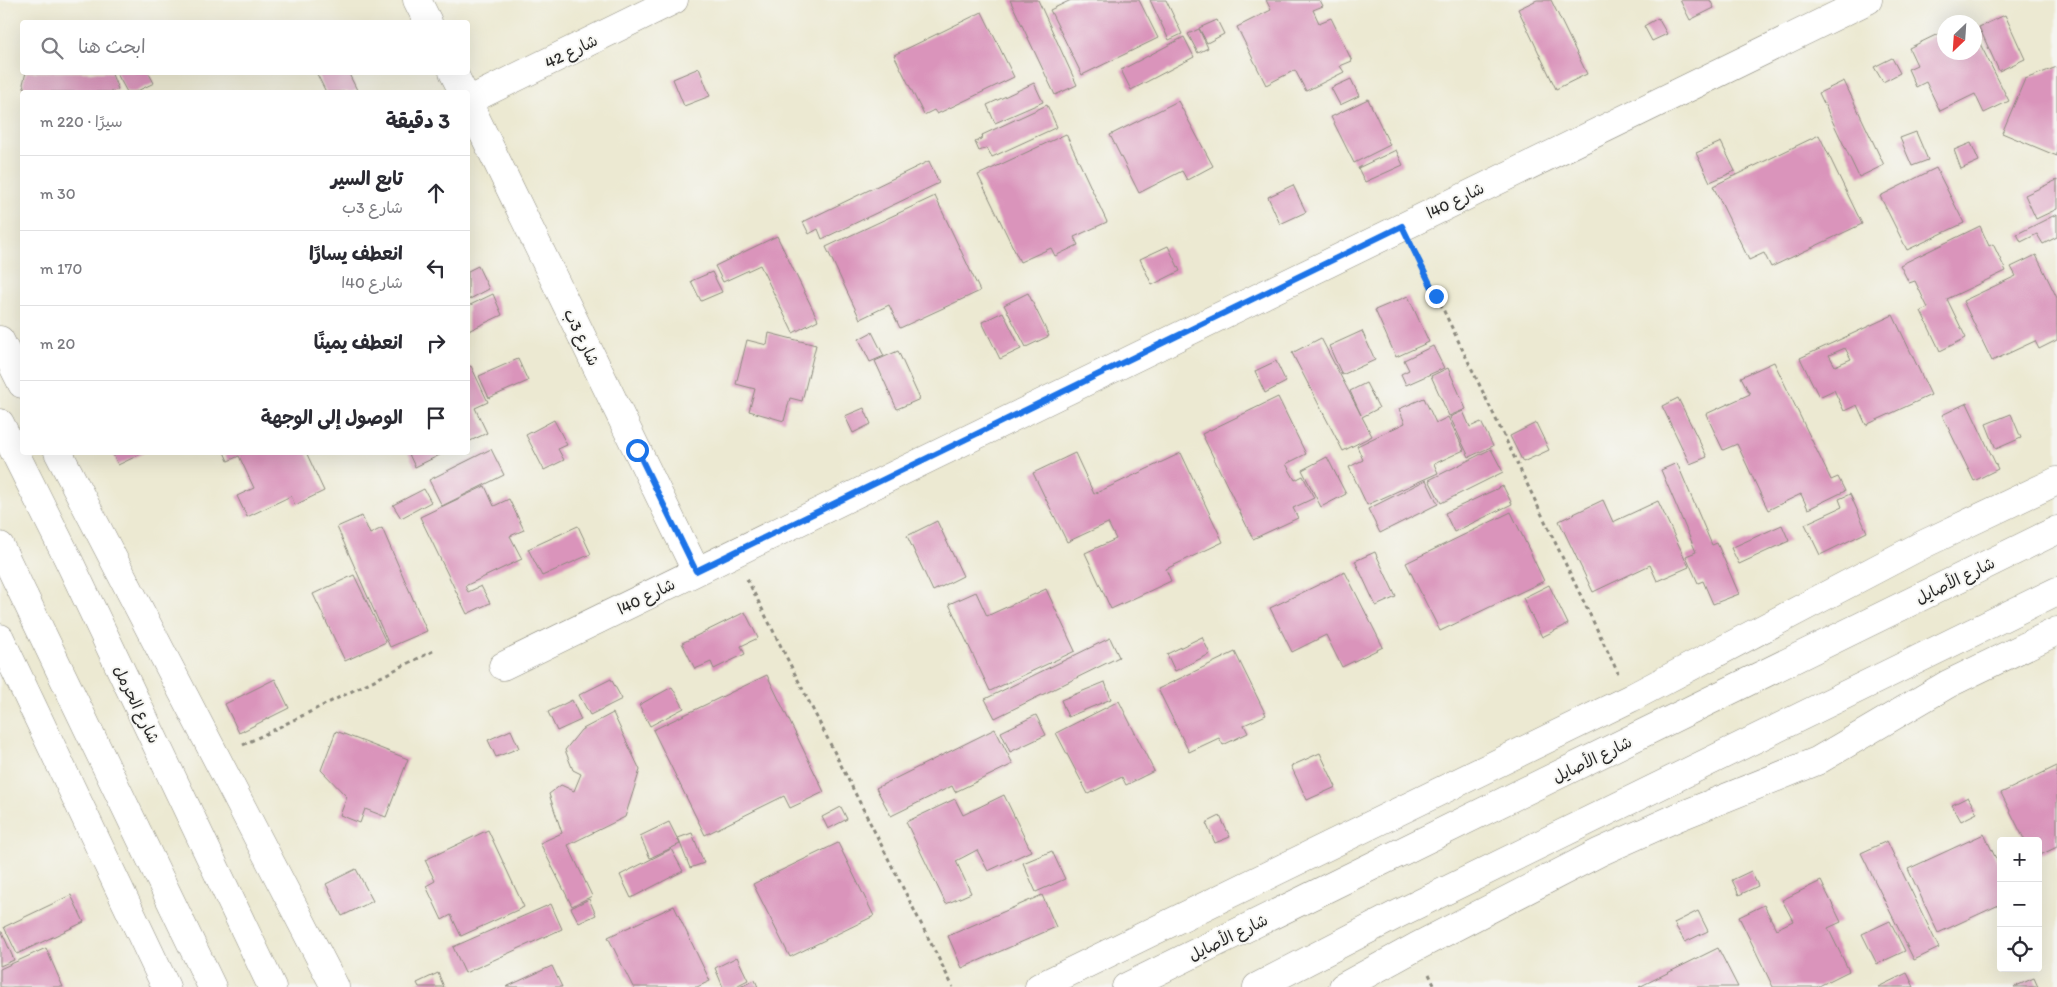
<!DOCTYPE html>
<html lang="ar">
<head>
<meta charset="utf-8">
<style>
	:root { --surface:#fff; --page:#f7f7f7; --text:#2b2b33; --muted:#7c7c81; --line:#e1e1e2 }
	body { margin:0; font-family:Itim,"Playpen Sans Arabic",sans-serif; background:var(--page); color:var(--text); direction:rtl }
	.controls { position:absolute; right:15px; bottom:15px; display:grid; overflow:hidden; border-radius:5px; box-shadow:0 5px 20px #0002 }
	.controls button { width:45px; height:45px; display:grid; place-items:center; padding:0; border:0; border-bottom:1px solid var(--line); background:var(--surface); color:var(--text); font:25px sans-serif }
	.compass { position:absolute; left:1937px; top:15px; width:45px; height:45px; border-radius:50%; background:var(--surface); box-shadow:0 5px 20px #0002; rotate:205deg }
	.stop { position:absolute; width:15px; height:15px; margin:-11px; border:4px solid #1a73e8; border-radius:50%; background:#fff }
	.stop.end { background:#1a73e8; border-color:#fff; box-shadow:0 1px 5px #0008 }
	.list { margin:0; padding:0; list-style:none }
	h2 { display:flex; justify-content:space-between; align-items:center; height:65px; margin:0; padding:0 20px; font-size:21px }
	h2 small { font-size:16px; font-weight:400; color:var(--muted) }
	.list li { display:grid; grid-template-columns:32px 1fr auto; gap:15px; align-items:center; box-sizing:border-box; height:75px; padding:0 20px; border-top:1px solid var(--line) }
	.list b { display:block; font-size:19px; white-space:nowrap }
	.list p { margin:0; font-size:16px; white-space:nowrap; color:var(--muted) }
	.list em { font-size:16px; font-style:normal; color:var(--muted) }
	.icon { flex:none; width:28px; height:28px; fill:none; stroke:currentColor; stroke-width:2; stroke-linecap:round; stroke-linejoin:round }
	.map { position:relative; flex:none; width:2057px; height:987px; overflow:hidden; direction:ltr }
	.search { position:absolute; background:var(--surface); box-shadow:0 5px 20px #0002; left:20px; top:20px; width:450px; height:55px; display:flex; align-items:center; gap:12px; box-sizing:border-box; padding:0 18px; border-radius:5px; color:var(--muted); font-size:19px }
	.panel { position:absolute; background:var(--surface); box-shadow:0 5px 20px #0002; left:20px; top:90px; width:450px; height:365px; border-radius:5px; direction:rtl }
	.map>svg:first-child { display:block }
	.building { fill:#da94bb; fill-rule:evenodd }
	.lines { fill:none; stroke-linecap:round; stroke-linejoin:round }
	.minor-casing { stroke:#8c8a7e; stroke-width:29 }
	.path { stroke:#8c8a7e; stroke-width:3; stroke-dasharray:4 4; stroke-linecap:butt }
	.minor { stroke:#fff; stroke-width:28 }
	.route { stroke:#1a73e8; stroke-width:6 }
	.labels { text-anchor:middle; stroke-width:4; stroke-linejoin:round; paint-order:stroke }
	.street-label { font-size:16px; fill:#2b2b2b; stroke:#f6f6f2 }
</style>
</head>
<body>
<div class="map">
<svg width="2057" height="987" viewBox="0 0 2057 987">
	<rect width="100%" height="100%" fill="#f6f6f2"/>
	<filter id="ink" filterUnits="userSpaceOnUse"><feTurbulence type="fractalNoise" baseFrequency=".02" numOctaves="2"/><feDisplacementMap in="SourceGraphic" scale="10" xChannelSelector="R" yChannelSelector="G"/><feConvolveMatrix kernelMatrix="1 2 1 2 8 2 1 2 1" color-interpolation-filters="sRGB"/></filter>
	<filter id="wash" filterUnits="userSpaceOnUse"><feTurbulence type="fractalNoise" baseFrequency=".0096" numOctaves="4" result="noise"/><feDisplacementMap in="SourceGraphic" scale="20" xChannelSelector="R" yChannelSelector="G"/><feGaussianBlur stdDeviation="1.12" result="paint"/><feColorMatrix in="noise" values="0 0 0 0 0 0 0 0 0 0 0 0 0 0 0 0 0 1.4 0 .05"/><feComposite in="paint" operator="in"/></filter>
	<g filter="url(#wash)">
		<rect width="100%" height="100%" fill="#ece9d2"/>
		<g id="blocks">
			<!-- building -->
			<path class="building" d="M1010,0H1038L1077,85L1055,95Z
				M1071,0H1139L1158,38L1082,75L1050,10Z
				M1150,0H1166L1182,34L1169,40Z
				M1266,0H1320L1323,6L1313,10L1319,23L1331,18L1352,61L1340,66L1344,72L1306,91L1295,70L1266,85L1237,27L1271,10Z
				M1537,0H1551L1587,74L1556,89L1518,9Z
				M1680,0H1710L1714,8L1690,20Z
				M982,12L1014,77L937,114L934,110L924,115L894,55Z
				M2005,15L2025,59L1999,71L1979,27Z
				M1658,18L1667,34L1652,41L1644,26Z
				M1217,20L1224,34L1207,43L1199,28Z
				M1199,29L1208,48L1198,53L1188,34Z
				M1944,31V52H1974V32L2009,101L1984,113L1975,94L1940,111L1926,82L1916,87L1908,69L1917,65L1909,48Z
				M1184,37L1194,57L1131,90L1121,70Z
				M1892,58L1900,73L1883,82L1874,67Z
				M2057,67V156L2002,133L2025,79Z
				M699,68L710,96L684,106L673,79Z
				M26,72H111L118,89L111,92H26L23,84Z
				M116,72H148L154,83L135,92H127Z
				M316,72H348L357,90L352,92H326Z
				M1351,79L1359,96L1340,105L1331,88Z
				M1844,81L1884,165L1859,177L1819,93Z
				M1034,83L1043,102L995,123L987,105Z
				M1368,99L1390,145L1354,163L1331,117Z
				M1178,101L1213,166L1187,180L1182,171L1139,193L1110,135Z
				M1047,105L1057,127L992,157L987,148L979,151L975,142L983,138L982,135Z
				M1916,132L1928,160L1912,166L1900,138Z
				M1066,134L1107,222L1074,237L1078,245L1055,256L1051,248L1020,262L978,175Z
				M1819,135L1862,224L1771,267L1764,253L1749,260L1713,186Z
				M1721,142L1735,171L1710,182L1696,153Z
				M1971,143L1979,161L1961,169L1954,150Z
				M1396,150L1403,165L1365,182L1358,168Z
				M929,161L939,183L822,239L818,229L809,234L803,222Z
				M1936,168L1964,223L1907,250L1880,196Z
				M2057,180V209L2036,219L2025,195Z
				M1293,185L1306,212L1280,224L1268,197Z
				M935,196L980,291L900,328L889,305L860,319L826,247Z
				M2057,214V237L2043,244L2037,234L2021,242L2017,234Z
				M1980,226L1989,246L1993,244L2006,271L1947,299L1966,338L1940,351L1921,311L1928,308L1915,281L1909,283L1900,265Z
				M777,236L818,320L793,333L760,265L723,282L715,266Z
				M1168,246L1180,271L1152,285L1140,259Z
				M2036,255L2057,298V340L2039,349L2035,341L1992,361L1963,301L2016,276L2011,267Z
				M478,266L489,289L468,300V271Z
				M712,272L722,292L701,301L691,281Z
				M1028,293L1049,336L1026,347L1004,305Z
				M493,294L502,315L468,331V306Z
				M1408,296L1429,342L1396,357L1375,310Z
				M1003,312L1021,349L1000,359L982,322Z
				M1893,315L1931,395L1866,425L1857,405L1844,411L1834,390L1819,397L1800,358ZM1845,348L1851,359L1835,366L1829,355Z
				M1362,331L1375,360L1342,375L1329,346Z
				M872,332L884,356L870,362L859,339Z
				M769,333L816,345L802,401L790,398L784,421L749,411L755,389L736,384L747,340L767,345Z
				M1321,338L1361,415L1350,391L1366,383L1379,408L1362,417L1372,436L1343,451L1292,353Z
				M1433,346L1444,368L1406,385L1401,374L1409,370L1404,360Z
				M898,351L920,399L897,409L875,361Z
				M518,359L528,381L489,398L479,376Z
				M1276,361L1286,382L1265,393L1255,371Z
				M1774,362L1831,480L1838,477L1845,491L1808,509L1801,494L1768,510L1737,444L1723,450L1706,414L1750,394L1741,377Z
				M471,366L488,402L475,408L487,433L468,442V367Z
				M1448,368L1466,409L1449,416L1431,376Z
				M1278,397L1306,454L1286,464L1295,480L1303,476L1314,498L1293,508L1298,518L1253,539L1202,434Z
				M1424,398L1436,423L1448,417L1464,450L1434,464L1438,473L1367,505L1349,467L1363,460L1357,446L1405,423L1399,409Z
				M1678,398L1707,457L1690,464L1662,406Z
				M1967,403L1998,469L1974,481L1942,415Z
				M864,408L871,424L853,433L845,416Z
				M1463,411L1470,427L1481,422L1493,446L1469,457L1450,417Z
				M2011,414L2021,438L1996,449L1986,424Z
				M554,420L567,445L558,449L564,460L544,470L526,435Z
				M1536,423L1549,450L1523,462L1510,436Z
				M491,449L504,475L442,506L429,480Z
				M1491,449L1503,472L1441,503L1429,480Z
				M112,452H145L118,465Z
				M224,452H306L324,491L295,505L291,496L247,517L237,496L254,488L239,456L228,461Z
				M408,452H446L415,467Z
				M1075,453L1094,494L1181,453L1223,542L1166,569L1171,581L1111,609L1085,553L1116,539L1108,523L1067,542L1033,473Z
				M1327,457L1346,494L1321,507L1302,470Z
				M1677,463L1712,545L1717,543L1739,594L1713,604L1703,581L1698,583L1686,556L1696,552L1661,470Z
				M1426,480L1438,504L1380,533L1368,509Z
				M485,486L494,506L509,499L524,530L510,536L522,559L465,586L468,592L481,586L490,603L467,614L420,517Z
				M1503,486L1512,504L1454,532L1445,513Z
				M424,489L431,502L401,518L393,505Z
				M1850,494L1867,532L1820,555L1805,524L1842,507L1839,499Z
				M1603,500L1613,522L1658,501L1689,567L1657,581L1650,565L1593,592L1559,521Z
				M1511,512L1544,581L1440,631L1406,563Z
				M362,516L370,534L382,528L427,631L390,647L337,527Z
				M937,521L963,576L933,591L907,536Z
				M1782,525L1789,541L1739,564L1731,548Z
				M578,526L591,554L542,576L528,549Z
				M1375,552L1396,597L1376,606L1355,561Z
				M1345,572L1383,647L1342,667L1326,635L1292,652L1270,608Z
				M354,575L386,642L345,661L313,594Z
				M1549,585L1568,624L1542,637L1523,598Z
				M1046,589L1075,651L990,691L949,604L976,592L987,616Z
				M745,612L758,638L741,646L745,654L714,669L711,662L695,669L682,643Z
				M1202,637L1210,654L1175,671L1167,654Z
				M1110,638L1119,657L995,718L985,699Z
				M1235,652L1266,715L1244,725L1248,733L1223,745L1219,738L1189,752L1158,689Z
				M767,675L824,792L790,808L784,796L705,835L653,730Z
				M275,679L289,708L239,733L225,704Z
				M611,679L622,699L590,715L579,695Z
				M1105,682L1111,699L1068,717L1061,700Z
				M672,687L684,708L650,726L639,705Z
				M572,700L581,720L557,731L548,712Z
				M1119,701L1154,771L1126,785L1122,777L1088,794L1056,733Z
				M613,713L640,770L625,817L568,845L592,896L572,906L540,843L562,833L549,794L561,785L574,791L581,774L573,770L565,750L581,730Z
				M1036,715L1046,735L1010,752L1001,732Z
				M995,729L1013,764L955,792L952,786L891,816L876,788Z
				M511,730L519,748L496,757L488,740Z
				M336,731L408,759L386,817L365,809L360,823L340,815L347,797L321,770Z
				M1320,753L1336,787L1307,800L1291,766Z
				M2057,766V847L2038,856V841H2025L2001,793Z
				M1004,795L1031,851L988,871L977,850L956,861L971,893L946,904L906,822L955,799L963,815Z
				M1968,797L1977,813L1961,821L1952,805Z
				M841,807L847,819L828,829L822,817Z
				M1220,816L1230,837L1215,843L1206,823Z
				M669,822L680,844L650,858L640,836Z
				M488,830L524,907L461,936L451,915L442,920L426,886L435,881L425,860Z
				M692,833L704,863L690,868L678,838Z
				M1984,834L2001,869V904L1938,933L1908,869Z
				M1887,841L1939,948L1914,960L1861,853Z
				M838,843L874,916L790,957L753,884Z
				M671,849L683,871L631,898L620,875Z
				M1052,851L1065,879L1036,892L1023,863Z
				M356,869L373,901L342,916L326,884Z
				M1751,871L1758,886L1739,895L1732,880Z
				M1821,881L1841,922L1828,928L1849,971L1817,987H1773L1739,917L1764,905L1776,929L1793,921L1782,900Z
				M71,895L84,922L17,954L4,927Z
				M1042,895L1056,927L962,968L948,936Z
				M589,899L596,915L579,923L571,908Z
				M551,904L562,929L465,973L453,947Z
				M674,906L710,981L697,987H633L608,937Z
				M1698,911L1708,931L1685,942L1674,923Z
				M1890,921L1905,951L1877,964L1862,934Z
				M0,932H2L14,960L0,966Z
				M46,948L63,987H0V969Z
				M1718,948L1738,987H1639Z
				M737,957L748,980L734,987H723L715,968Z
				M552,966L562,987H506Z
				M438,973L444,987H419L417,983Z
				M1907,973L1914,987H1878Z
				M2034,978L2038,987H2014Z
				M755,980L758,987H740Z"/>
		</g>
	</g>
	<g filter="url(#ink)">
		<use href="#blocks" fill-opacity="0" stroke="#8c8a7e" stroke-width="1"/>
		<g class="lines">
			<!-- minor casing -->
			<g class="minor-casing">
				<path id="minor" d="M417,0L428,22
					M453,72L463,92
					M468,101L674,0
					M468,102L696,571
					M0,340L22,384
					M0,423L68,559L272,987
					M58,452L335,987
					M0,546L212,987
					M0,638L166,987
					M503,666L1868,0
					M1039,987L1631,698L1924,544L2057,481
					M1126,987L2057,530
					M1257,987L1396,915L2057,591
					M1343,987L1416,947L1600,852L1678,817L1817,761L1948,684L2057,631"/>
			</g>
			<!-- path -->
			<path class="path" d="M1416,253L1618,673
				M747,579L953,987
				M243,745L435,650
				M1429,974L1435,987"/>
			<!-- minor -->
			<use href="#minor" class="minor"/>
		</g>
	</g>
	<g class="lines" filter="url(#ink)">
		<!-- route -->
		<path class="route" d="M637,450L696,571L1402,226L1436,296"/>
	</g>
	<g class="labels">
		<!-- street labels -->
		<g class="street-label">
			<text transform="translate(571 51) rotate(-26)" y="6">شارع 42</text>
			<text transform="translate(1455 200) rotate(-26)" y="6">شارع 40ا</text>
			<text transform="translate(582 337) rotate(64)" y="6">شارع 3ب</text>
			<text transform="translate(1955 580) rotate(-26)" y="6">شارع الأصايل</text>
			<text transform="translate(646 596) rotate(-26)" y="6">شارع 40ا</text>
			<text transform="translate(137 704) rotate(64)" y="6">شارع الحرمل</text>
			<text transform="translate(1592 759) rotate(-26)" y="6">شارع الأصايل</text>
			<text transform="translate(1228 937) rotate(-26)" y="6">شارع الأصايل</text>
		</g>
	</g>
</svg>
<div class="controls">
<button>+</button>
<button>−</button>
<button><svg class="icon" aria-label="locate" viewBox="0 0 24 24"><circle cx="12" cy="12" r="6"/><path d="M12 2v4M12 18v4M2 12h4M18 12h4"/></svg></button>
</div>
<svg class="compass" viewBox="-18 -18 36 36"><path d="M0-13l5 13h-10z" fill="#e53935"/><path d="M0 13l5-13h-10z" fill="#7c7c81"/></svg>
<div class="stop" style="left:637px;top:450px"></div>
<div class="stop end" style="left:1436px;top:296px"></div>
<div class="search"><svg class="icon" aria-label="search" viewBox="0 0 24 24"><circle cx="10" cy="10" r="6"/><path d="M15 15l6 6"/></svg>ابحث هنا</div>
<section class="panel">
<h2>3 دقيقة<small>سيرًا · 220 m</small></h2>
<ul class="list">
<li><svg class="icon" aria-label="ahead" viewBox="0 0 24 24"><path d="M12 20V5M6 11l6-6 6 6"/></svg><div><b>تابع السير</b><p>شارع 3ب</p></div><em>30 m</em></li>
<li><svg class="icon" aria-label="left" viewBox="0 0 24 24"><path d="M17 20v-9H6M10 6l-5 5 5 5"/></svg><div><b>انعطف يسارًا</b><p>شارع 40ا</p></div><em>170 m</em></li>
<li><svg class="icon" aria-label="right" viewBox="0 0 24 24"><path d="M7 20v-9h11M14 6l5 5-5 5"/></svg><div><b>انعطف يمينًا</b></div><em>20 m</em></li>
<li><svg class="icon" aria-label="arrive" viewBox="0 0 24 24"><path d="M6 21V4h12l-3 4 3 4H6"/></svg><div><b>الوصول إلى الوجهة</b></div></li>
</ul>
</section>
</div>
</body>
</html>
